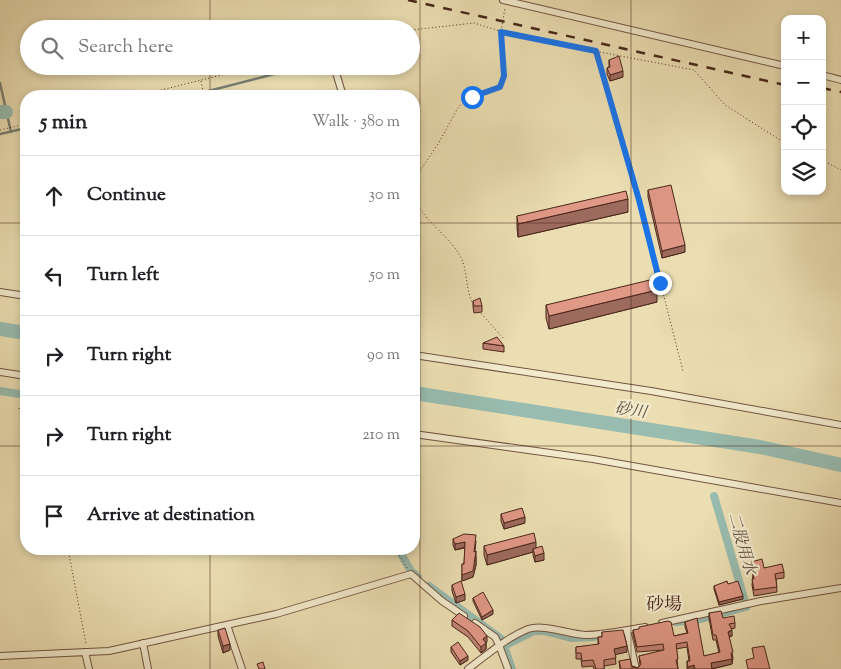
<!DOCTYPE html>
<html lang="en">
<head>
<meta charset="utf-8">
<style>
	:root { --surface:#fff; --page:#f2f2f2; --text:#202124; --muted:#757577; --line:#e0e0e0 }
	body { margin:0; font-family:"Sorts Mill Goudy","Noto Serif JP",serif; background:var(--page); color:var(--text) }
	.controls { position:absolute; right:15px; top:15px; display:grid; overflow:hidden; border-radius:10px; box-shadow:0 2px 8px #0003 }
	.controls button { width:45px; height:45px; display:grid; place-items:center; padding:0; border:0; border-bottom:1px solid var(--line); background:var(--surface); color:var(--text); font:25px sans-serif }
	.stop { position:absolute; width:15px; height:15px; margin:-11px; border:4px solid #1a73e8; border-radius:50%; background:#fff }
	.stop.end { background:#1a73e8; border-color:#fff; box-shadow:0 1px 5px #0008 }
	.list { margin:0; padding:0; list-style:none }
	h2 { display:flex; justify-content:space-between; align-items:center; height:65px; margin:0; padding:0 20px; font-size:21px }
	h2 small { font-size:16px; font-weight:400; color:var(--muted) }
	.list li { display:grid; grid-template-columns:32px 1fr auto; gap:15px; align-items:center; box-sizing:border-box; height:80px; padding:0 20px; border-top:1px solid var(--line) }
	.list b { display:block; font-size:19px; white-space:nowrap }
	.list em { font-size:16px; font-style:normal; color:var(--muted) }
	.icon { flex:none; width:28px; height:28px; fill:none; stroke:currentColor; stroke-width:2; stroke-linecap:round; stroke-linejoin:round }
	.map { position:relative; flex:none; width:841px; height:669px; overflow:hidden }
	.search { position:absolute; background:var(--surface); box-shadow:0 2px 8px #0003; left:20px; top:20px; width:400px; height:55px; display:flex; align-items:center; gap:12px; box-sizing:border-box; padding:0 18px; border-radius:28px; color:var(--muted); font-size:19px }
	.panel { position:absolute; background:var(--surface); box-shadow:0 2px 8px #0003; left:20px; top:90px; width:400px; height:465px; border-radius:20px }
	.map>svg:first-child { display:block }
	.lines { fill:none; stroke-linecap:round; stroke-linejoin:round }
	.stream { stroke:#788074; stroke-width:2.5 }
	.canal { stroke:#98bcb0; stroke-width:8 }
	.river { stroke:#98bcb0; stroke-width:14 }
	.minor-casing { stroke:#725440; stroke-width:8 }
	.path { stroke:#49261a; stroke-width:1; stroke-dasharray:1 2.5; stroke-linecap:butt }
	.minor { stroke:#f2eacd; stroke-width:6 }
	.rail { stroke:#49261a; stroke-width:2.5; stroke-dasharray:9 9; stroke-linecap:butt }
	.wall { fill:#c18374; stroke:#49261a }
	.shaded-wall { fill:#9d6a5e; stroke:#49261a }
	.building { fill:#e09887; stroke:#49261a }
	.route { stroke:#1a73e8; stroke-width:6 }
	.grid { fill:none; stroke:#49261a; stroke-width:1; stroke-opacity:0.55 }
	.labels { text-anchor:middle; stroke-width:4.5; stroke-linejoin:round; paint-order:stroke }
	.water-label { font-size:16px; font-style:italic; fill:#5d4c40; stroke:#f2eacd }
	.quarter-label { font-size:18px; fill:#49261a; stroke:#f2eacd }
</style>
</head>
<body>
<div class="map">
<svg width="841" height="669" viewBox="0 0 841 669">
	<rect width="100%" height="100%" fill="#ebdeb2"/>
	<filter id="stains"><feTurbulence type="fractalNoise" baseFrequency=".004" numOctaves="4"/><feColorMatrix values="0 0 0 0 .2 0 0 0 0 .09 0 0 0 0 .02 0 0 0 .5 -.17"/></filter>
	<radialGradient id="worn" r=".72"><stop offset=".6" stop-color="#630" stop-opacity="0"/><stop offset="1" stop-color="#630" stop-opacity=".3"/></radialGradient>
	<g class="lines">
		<!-- stream -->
		<path class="stream" d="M0,83L11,132
			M189,96L306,66
			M0,134L26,128"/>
		<!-- canal -->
		<path class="canal" d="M0,391L26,395
			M714,496L744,598
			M398,549L411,571L418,577
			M429,586L500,638
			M676,622L701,619L746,607
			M512,669L504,646L534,631H544L571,638L594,637"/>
		<!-- river -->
		<path class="river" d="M0,112H6
			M0,329L26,333
			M414,393L760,447L841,465"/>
		<!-- minor casing -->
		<g class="minor-casing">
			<path id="minor" d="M503,0L785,66
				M334,66L343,96
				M822,75L841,80
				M0,292L26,296
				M414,355L651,391L841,425
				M0,372L26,376
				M414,434L593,459L841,503
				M475,623L495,637L499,645L508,669
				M662,623L761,601L841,588
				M227,625L242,669
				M627,630L636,669
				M143,643L148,669
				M85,652L89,669
				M0,656L109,651L276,614L411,574L442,601L464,616
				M468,669C487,655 506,638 528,629C544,624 568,634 585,635C604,635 626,630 645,627"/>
		</g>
		<!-- path -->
		<path class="path" d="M411,30L474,23L516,36L694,70L725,105L785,143
			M596,52L639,199L683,371
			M201,81L204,96
			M137,96L258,66
			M0,130L26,124
			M822,160L841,170
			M414,180L438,144L459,106L480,93L500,87L504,76L501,32L505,8
			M414,196C420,218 448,235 459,254C468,268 465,287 472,302
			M479,311L504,339
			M19,408L26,426
			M68,549L86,644
			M396,549L407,568"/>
		<!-- minor -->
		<use href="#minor" class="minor"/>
		<!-- rail -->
		<path class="rail" d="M408,0L785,85
			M822,88L841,92"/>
	</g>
	<!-- wall -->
	<path class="wall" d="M609,60L623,77L610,81L607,74V68L609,67Z
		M648,190L685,252L662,258L648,197Z
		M628,212L518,237L517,228V216Z
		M473,301L482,306V312L474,313L473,307Z
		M657,302L549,329L546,318V305Z
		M483,343L504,346V352L483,349Z
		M501,514L525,523L504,529L501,521Z
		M453,539L476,541L475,552L476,557V565L473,577L462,581V564H464L465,548L455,550L453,545Z
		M484,546L536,548L544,560L535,562L533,555V552L487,565L484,555Z
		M751,562L764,568L784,572V578L776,579L777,592L754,596L752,585L753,574L751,567Z
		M728,584L743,599L719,605L714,589V586Z
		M452,585L465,600L456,603L452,591Z
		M473,598L493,614L482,620L473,601Z
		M709,613L735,623V628L731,629L732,636L729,637L733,658L732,664L712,669H687V661H689L687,647L676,649L678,669H620L619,661L638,668L640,665L639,656L663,651V650L637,652L633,635V630L674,636L687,633L685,627V622L704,656L719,653L716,640H713L709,619Z
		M452,620L487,642L486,643V649L481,653L468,637L452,626Z
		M218,630L230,650L223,653L218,636Z
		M602,632L627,652L615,654L616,664L604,666V669H594L593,666L582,667L581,659H576V647L598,645V637H602Z
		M451,647L468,660L460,665L451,652Z"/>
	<!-- shaded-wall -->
	<path class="shaded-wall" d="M623,71V77L610,81V75Z
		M628,199V212L518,237V224Z
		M685,245V252L662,258V251Z
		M657,290V302L549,329V316Z
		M525,517V523L504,529V523Z
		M465,542V547L455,550V544Z
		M536,542V551L533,549V552L487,565V555Z
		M476,551V565L473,577L462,581V575Z
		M544,553V560L535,562V556Z
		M465,594V600L456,603V597Z
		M743,596V599L719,605V602Z
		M493,610V614L482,620V617Z
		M732,630V636L728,637V632Z
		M487,636V642L486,643V649L481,653V647L483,639Z
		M230,644V650L223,653V646Z
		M627,646V652L614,655V649Z
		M468,656V660L460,665V661Z
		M732,659V664L711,669V663Z
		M694,665V669H688V667Z"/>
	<!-- building -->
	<path class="building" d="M619,56L623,71L610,75L607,68L610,67L609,60Z
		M671,185L685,245L662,251L648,190Z
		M626,191L628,199L518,224L517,216Z
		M654,279L657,290L549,316L546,305Z
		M480,298L482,306H474L473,301Z
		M497,337L504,346L483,343Z
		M522,508L525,517L504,523L501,514Z
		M534,533L536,542L487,555L484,546Z
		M464,534L476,535L474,552L476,551L473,571L462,575V564H464L465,542L455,544L453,539Z
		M542,546L544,553L535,556L533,549Z
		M762,559L764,568L782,564L784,572L775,574L777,587L754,590L752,579H754L753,574H754L751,562Z
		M461,581L465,594L456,597L452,585Z
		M727,581L728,584L738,581L743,596L719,602L714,586Z
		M483,592L493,610L482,617L473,598Z
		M721,611L723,618L734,616L735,623L729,624L732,630L728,632L733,652L731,653L732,659L711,663L712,669H695L694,665L688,667L687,661H690L687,642L676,644L678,659L676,660L678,669H621L619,661L630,659L632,667L638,668L641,664L639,656L664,650L663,644L637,647L633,630L639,629V627L668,621L671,622L674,636L688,633L685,622L697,618L704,656L720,652L716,635H713L709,613Z
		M459,613L480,627L487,636L483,639L486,643L481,647L468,631L452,620Z
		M225,628L230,644L223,646L218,630Z
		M623,630L627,646L614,649L616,658L604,660V669H596L593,660L582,661L581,653H576V647L599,644L598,637H602V632Z
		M458,642L468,656L460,661L451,647Z
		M764,646L770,669H748L746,660L754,658L752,648Z
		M263,662L265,669H259L257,664Z"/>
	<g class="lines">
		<!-- route -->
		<path class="route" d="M472,97L500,87L504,76L501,32L596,51L639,200L660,283"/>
	</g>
	<!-- grid -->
	<path class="grid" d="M210,0V29M420,0V669M631,0V669M210,66V96M0,223H26M414,223H841M0,446H26M414,446H841M210,549V669"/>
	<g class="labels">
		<!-- water labels -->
		<g class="water-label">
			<text transform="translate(631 409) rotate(9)" y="6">砂川</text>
			<text transform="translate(743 543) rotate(74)" y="6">二股用水</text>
		</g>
		<!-- quarter labels -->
		<g class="quarter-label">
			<text x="664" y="610">砂場</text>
		</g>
	</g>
	<rect width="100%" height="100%" filter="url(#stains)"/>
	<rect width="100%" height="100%" fill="url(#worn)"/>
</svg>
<div class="controls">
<button>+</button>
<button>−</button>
<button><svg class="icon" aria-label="locate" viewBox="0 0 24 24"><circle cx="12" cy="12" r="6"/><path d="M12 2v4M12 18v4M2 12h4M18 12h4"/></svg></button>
<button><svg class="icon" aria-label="layers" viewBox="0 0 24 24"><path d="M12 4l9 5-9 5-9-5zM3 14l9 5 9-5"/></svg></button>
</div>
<div class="stop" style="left:472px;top:97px"></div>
<div class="stop end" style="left:660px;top:283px"></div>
<div class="search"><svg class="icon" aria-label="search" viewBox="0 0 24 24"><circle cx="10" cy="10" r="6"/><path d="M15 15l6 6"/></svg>Search here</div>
<section class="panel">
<h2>5 min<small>Walk · 380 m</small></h2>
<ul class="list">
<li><svg class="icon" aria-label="ahead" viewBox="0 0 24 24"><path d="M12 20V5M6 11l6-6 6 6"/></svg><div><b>Continue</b></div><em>30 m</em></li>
<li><svg class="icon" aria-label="left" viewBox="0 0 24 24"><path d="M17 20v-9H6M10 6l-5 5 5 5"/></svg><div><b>Turn left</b></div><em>50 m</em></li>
<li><svg class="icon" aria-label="right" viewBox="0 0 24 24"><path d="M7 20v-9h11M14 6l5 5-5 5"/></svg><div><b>Turn right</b></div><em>90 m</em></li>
<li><svg class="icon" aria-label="right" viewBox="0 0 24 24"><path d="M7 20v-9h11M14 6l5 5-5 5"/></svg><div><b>Turn right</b></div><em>210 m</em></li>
<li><svg class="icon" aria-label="arrive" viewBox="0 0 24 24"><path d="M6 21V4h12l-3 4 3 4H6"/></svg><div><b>Arrive at destination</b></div></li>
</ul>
</section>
</div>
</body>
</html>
